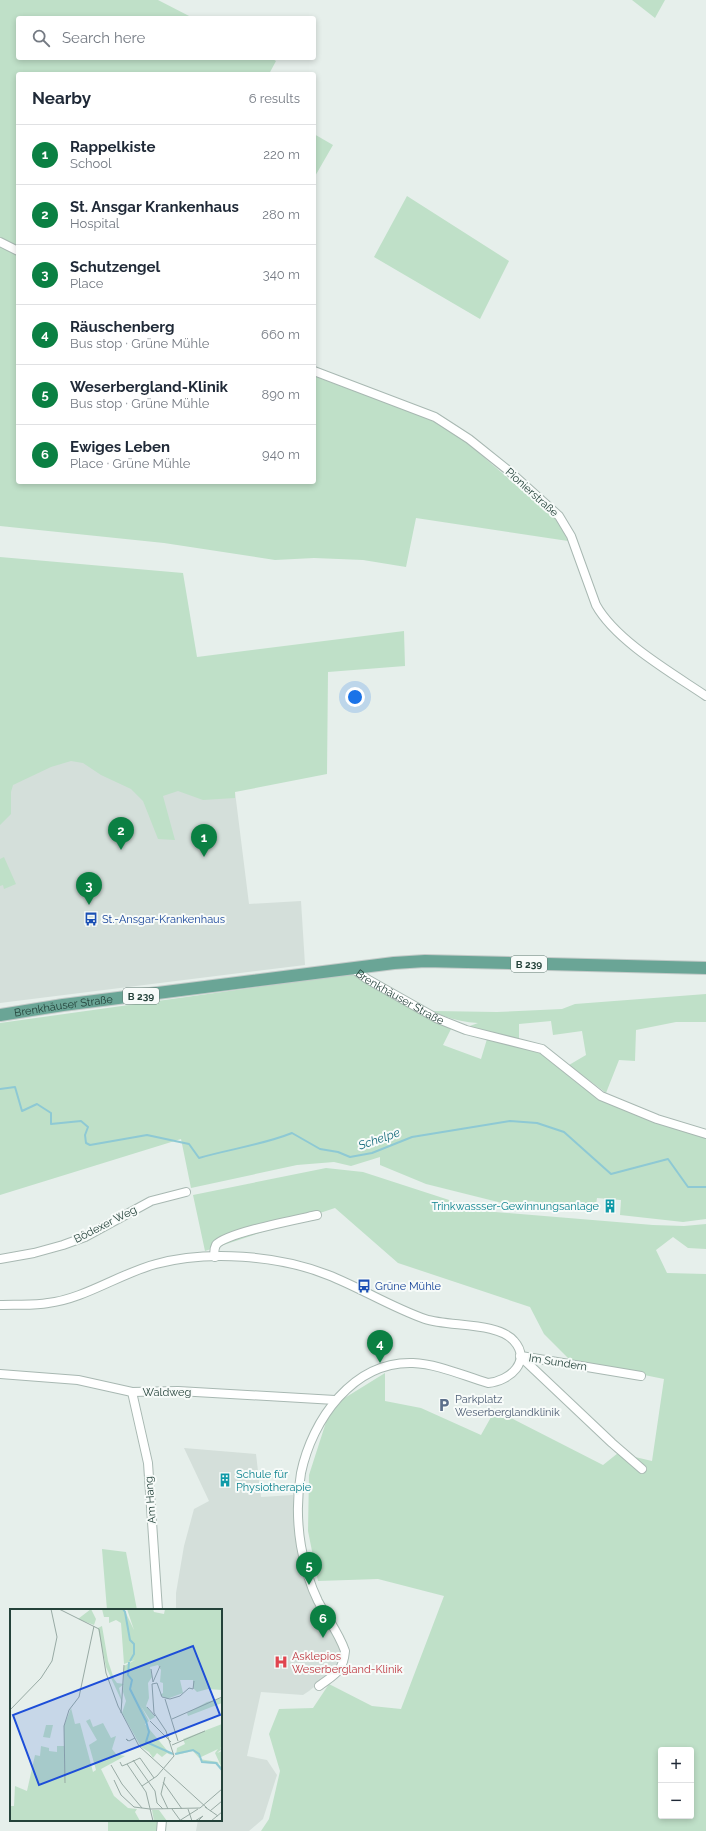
<!DOCTYPE html>
<html lang="en">
<head>
<meta charset="utf-8">
<style>
	:root { --surface:#fff; --page:#f6f6f7; --text:#1f2937; --muted:#747a83; --line:#e0e1e3; --accent:#0b8043 }
	body { margin:0; font-family:Raleway,sans-serif; background:var(--page); color:var(--text) }
	.controls { position:absolute; right:12px; bottom:12px; display:grid; overflow:hidden; border-radius:4px; box-shadow:0 2px 6px #0003 }
	.controls button { width:36px; height:36px; display:grid; place-items:center; padding:0; border:0; border-bottom:1px solid var(--line); background:var(--surface); color:var(--text); font:20px sans-serif }
	.you { position:absolute; left:355px; top:697px; width:14px; height:14px; margin:-10px; border:3px solid #fff; border-radius:50%; background:#1a73e8; box-shadow:0 0 0 6px #1a73e833 }
	.badge { display:grid; place-items:center; width:26px; height:26px; border-radius:50%; background:var(--accent); color:#fff; font-size:13px; font-weight:700 }
	.pin { position:absolute; translate:-50% -33px; filter:drop-shadow(0 1px 2px #0008) }
	.pin::after { content:''; position:absolute; top:21px; width:14px; height:12px; background:inherit; clip-path:polygon(0 0,100% 0,50% 100%) }
	.list { margin:0; padding:0; list-style:none }
	h2 { display:flex; justify-content:space-between; align-items:center; height:52px; margin:0; padding:0 16px; font-size:17px }
	h2 small { font-size:13px; font-weight:400; color:var(--muted) }
	.list li { display:grid; grid-template-columns:26px 1fr auto; gap:12px; align-items:center; box-sizing:border-box; height:60px; padding:0 16px; border-top:1px solid var(--line) }
	.list b { display:block; font-size:15px; white-space:nowrap }
	.list p { margin:0; font-size:13px; white-space:nowrap; color:var(--muted) }
	.list em { font-size:13px; font-style:normal; color:var(--muted) }
	.icon { flex:none; width:22px; height:22px; fill:none; stroke:currentColor; stroke-width:2; stroke-linecap:round; stroke-linejoin:round }
	.map { position:relative; flex:none; width:706px; height:1831px; overflow:hidden }
	.search { position:absolute; background:var(--surface); box-shadow:0 2px 6px #0003; left:16px; top:16px; width:300px; height:44px; display:flex; align-items:center; gap:10px; box-sizing:border-box; padding:0 14px; border-radius:4px; color:var(--muted); font-size:15px }
	.panel { position:absolute; background:var(--surface); box-shadow:0 2px 6px #0003; left:16px; top:72px; width:300px; height:412px; border-radius:4px }
	.map>svg:first-child { display:block }
	.built { fill:#d4dfda }
	.green { fill:#bfe0c8; fill-rule:evenodd }
	.lines { fill:none; stroke-linecap:round; stroke-linejoin:round }
	.stream { stroke:#8ec9d4; stroke-width:2 }
	.minor-casing { stroke:#a8b8b2; stroke-width:10 }
	.primary-casing { stroke:#c2cac8; stroke-width:14 }
	.minor { stroke:#fff; stroke-width:8 }
	.primary { stroke:#6aa596; stroke-width:12 }
	.labels { text-anchor:middle; stroke-width:4; stroke-linejoin:round; paint-order:stroke }
	.shield { fill:#f7fbf9; stroke:#637a73; stroke-width:1 }
	.shield-label { font-size:10px; font-weight:bold; fill:#24423a }
	.street-label { font-size:11px; fill:#24423a; stroke:#f7fbf9 }
	.transit-label { font-size:11px; fill:#164399; stroke:#f7fbf9; text-anchor:start }
	.culture-label { font-size:11px; fill:#0d838f; stroke:#f7fbf9; text-anchor:end }
	.service-label { font-size:11px; fill:#4e5e75; stroke:#f7fbf9; text-anchor:start }
	.health-label { font-size:11px; fill:#be3a42; stroke:#f7fbf9; text-anchor:start }
	.water-label { font-size:12px; font-style:italic; fill:#1c6f80; stroke:#f7fbf9 }
	.inset-river { fill:none; stroke:#8ec9d4; stroke-width:2 }
	.inset-road { fill:none; stroke:#98aaa4; stroke-width:1 }
	.view { fill:#1d4ed8; fill-opacity:0.15; stroke:#1d4ed8; stroke-width:2 }
	.inset-edge { fill:none; stroke:#24423a; stroke-width:2 }
</style>
</head>
<body>
<div class="map">
<svg width="706" height="1831" viewBox="0 0 706 1831">
	<rect width="100%" height="100%" fill="#e6efeb"/>
	<!-- built -->
	<path class="built" d="M0,675L235,792L249,904L301,901L305,965L0,1003Z
		M184,1448L256,1454L261,1497L293,1495L300,1558L340,1644L341,1657L339,1667L309,1691L303,1695L261,1692L247,1756L267,1760L277,1775L263,1819L249,1831H196L198,1820H221V1610H176V1593L184,1546L194,1509L209,1501Z"/>
	<!-- green -->
	<path class="green" d="M0,0H158L193,18H18V58H271L276,61L269,74H18V482H314V376L429,419L458,435L559,522L568,541L416,518L406,567L363,560L314,558L275,560L164,543L0,526Z
		M632,0H665L655,18Z
		M314,134L333,145L314,178Z
		M407,196L509,261L480,319L374,257Z
		M0,557L183,573L197,657L404,631L405,666L328,672L327,774L235,792V798L203,800L178,791L163,796L175,840L158,839L143,801L131,789L101,775L83,763L71,761L51,767L13,785L11,792V814L0,825Z
		M4,857L16,884L4,889L3,885L0,886V859Z
		M351,974L451,1029L443,1045L481,1059L487,1039L540,1053L577,1083L600,1098L706,1136V1219L683,1222L620,1215L621,1200L597,1198L595,1211L558,1208L532,1201L510,1205L426,1184L380,1165V1157L351,1166L334,1162L297,1165L191,1188L181,1139L0,1195V1023Z
		M706,994V1022H676L636,1030L635,1061L619,1060L606,1093L569,1065L586,1055L582,1031L553,1035L551,1021L519,1024V1039L467,1027L478,1023C462,1022 448,1019 433,1011L497,1012L562,1009L575,1004Z
		M326,1168L363,1172L483,1211L653,1225L684,1226L706,1224V1249L688,1248L673,1237L656,1250L667,1273L706,1274V1831H261L269,1819L280,1771L269,1734L279,1709L313,1708L329,1684L372,1706L401,1709L444,1596L378,1579L318,1581L308,1531L309,1475L327,1419L343,1399L385,1373V1401L421,1408L481,1435L495,1410L603,1465L618,1453L652,1461L664,1379L570,1360L544,1334L530,1307L398,1263L335,1208L205,1251L193,1195ZM661,1750H691V1816H661Z
		M102,1549L126,1552L137,1610H107Z
		M108,1820H159L157,1831H108Z"/>
	<g class="lines">
		<!-- stream -->
		<path class="stream" d="M0,1089L15,1087L22,1111L37,1104L51,1113V1124L81,1121L88,1127L85,1135L86,1143L90,1145L147,1135L189,1144L199,1158C230,1149 262,1145 292,1133L320,1149L338,1152L350,1157L372,1153L412,1137L510,1121L537,1123L564,1132L611,1174L668,1159L688,1187H706"/>
		<!-- minor casing -->
		<g class="minor-casing">
			<g id="minor">
				<path d="M0,242L18,251"/>
				<path d="M314,371L435,417L469,439L509,471L559,516L571,536L596,605C616,641 672,673 706,696"/>
				<path id="s1" d="M352,968L367,979L436,1018L466,1030L542,1049L601,1096L657,1119L706,1134"/>
				<path d="M215,1257C214,1253 214,1249 216,1245C225,1233 299,1219 317,1215"/>
				<path d="M0,1259L34,1253L63,1245L85,1237L151,1201L186,1192"/>
				<path d="M0,1305C16,1304 33,1306 48,1303C84,1299 121,1273 156,1264C207,1250 279,1255 328,1275C361,1288 391,1307 425,1319C449,1327 498,1322 514,1341C532,1361 510,1381 488,1383C464,1376 438,1364 413,1363C353,1361 312,1420 301,1473C297,1496 297,1522 301,1546C304,1563 310,1585 318,1601C327,1618 339,1633 345,1651C343,1672 335,1674 319,1686"/>
				<path d="M520,1356L612,1443L642,1469"/>
				<path d="M521,1356L641,1376"/>
				<path d="M0,1374L78,1380L132,1392L178,1391L335,1400"/>
				<path d="M132,1392L148,1463L158,1610"/>
				<path d="M161,1831L162,1820"/>
			</g>
		</g>
		<!-- primary casing -->
		<g class="primary-casing">
			<g id="primary">
				<path id="s2" d="M0,1015L63,1005L394,963L425,961L706,968"/>
			</g>
		</g>
		<!-- minor -->
		<use href="#minor" class="minor"/>
		<!-- primary -->
		<use href="#primary" class="primary"/>
	</g>
	<!-- icons -->
	<defs>
		<g id="bus-bare" transform="scale(1.08)"><path d="M-5-6H5V4H4V6H2V4H-2V6H-4V4H-5ZM-3.5-4V0h7V-4ZM-3.5 1.2v1.5H-2V1.2ZM2 1.2v1.5H3.5V1.2Z" fill="#1a4fb4" stroke="#f7fbf9" stroke-width="2.5" paint-order="stroke"/></g>
		<g id="building-bare" transform="scale(1.08)"><path d="M-4-6H4V6H1V3H-1V6H-4ZM-2.5-4.3h1.7v1.8h-1.7ZM.8-4.3h1.7v1.8H.8ZM-2.5-1h1.7V.8h-1.7ZM.8-1h1.7V.8H.8Z" fill="#0f9aa8" stroke="#f7fbf9" stroke-width="2.5" paint-order="stroke"/></g>
		<g id="parking-bare" transform="scale(1.08)"><path d="M-3.5-5.5H1a3.5 3.5 0 0 1 0 7H-1V5.5H-3.5ZM-1-3.4V-.6H.8a1.4 1.4 0 0 0 0-2.8Z" fill="#5c6f8a" stroke="#f7fbf9" stroke-width="2.5" paint-order="stroke"/></g>
		<g id="hospital-bare" transform="scale(1.08)"><path d="M-5-5h3v3.5h4V-5h3V5h-3V1.5h-4V5h-3Z" fill="#e0444e" stroke="#f7fbf9" stroke-width="2.5" paint-order="stroke"/></g>
	</defs>
	<g fill-rule="evenodd">
		<use href="#bus-bare" x="91" y="919"/>
		<use href="#building-bare" x="610" y="1206"/>
		<use href="#bus-bare" x="364" y="1286"/>
		<use href="#parking-bare" x="444" y="1405"/>
		<use href="#building-bare" x="225" y="1480"/>
		<use href="#hospital-bare" x="281" y="1662"/>
	</g>
	<g class="labels">
		<!-- shield labels -->
		<g class="shield">
			<rect x="511" y="956" width="36" height="16" rx="3"/>
			<rect x="123" y="988" width="36" height="16" rx="3"/>
		</g>
		<g class="shield-label">
			<text x="529" y="968">B 239</text>
			<text x="141" y="1000">B 239</text>
		</g>
		<!-- street labels -->
		<g class="street-label">
			<text transform="translate(532 492) rotate(42)" y="4">Pionierstraße</text>
			<text dy="4" stroke="none"><textPath href="#s1" startOffset="56">Brenkhäuser Straße</textPath></text>
			<text dy="4" stroke="none"><textPath href="#s2" startOffset="64">Brenkhäuser Straße</textPath></text>
			<text transform="translate(105 1224) rotate(-27)" y="4">Bödexer Weg</text>
			<text transform="translate(558 1362) rotate(9)" y="4">Im Sundern</text>
			<text x="167" y="1396">Waldweg</text>
			<text transform="translate(150 1500) rotate(-94)" y="4">Am Hang</text>
		</g>
		<!-- transit labels -->
		<g class="transit-label">
			<text x="102" y="923">St.-Ansgar-Krankenhaus</text>
			<text x="375" y="1290">Grüne Mühle</text>
		</g>
		<!-- culture labels -->
		<g class="culture-label">
			<text x="599" y="1210">Trinkwassser-Gewinnungsanlage</text>
			<text x="236" y="1478" text-anchor="start">Schule für<tspan x="236" dy="13">Physiotherapie</tspan></text>
		</g>
		<!-- service labels -->
		<g class="service-label">
			<text x="455" y="1403">Parkplatz<tspan x="455" dy="13">Weserberglandklinik</tspan></text>
		</g>
		<!-- health labels -->
		<g class="health-label">
			<text x="292" y="1660">Asklepios<tspan x="292" dy="13">Weserbergland-Klinik</tspan></text>
		</g>
		<!-- water labels -->
		<g class="water-label">
			<text transform="translate(379 1139) rotate(-19)" y="4">Schelpe</text>
		</g>
	</g>
	<!-- overview -->
	<g transform="translate(10 1609)">
		<rect width="212" height="212" fill="#e6efeb"/>
		<path d="M81,0L86,10L84,16L68,10ZM92,0H114L124,21L117,0H143L144,3L154,5L155,0H212V81L198,80L187,83L183,79V71H170L173,84L157,90L150,86L153,84V74L150,73L151,61L148,56L140,58L142,68L138,74L139,89L136,97L145,108L140,111L131,97L139,112L135,115L161,146L157,144L152,148L147,144L143,149L139,143L131,138L112,104L116,92L113,83L114,57L125,51L114,55L111,14L106,11L99,14V8H94ZM92,17L98,52L104,70L107,74L114,75L109,79L113,95L96,58L88,19ZM212,89V94L178,107L177,104L197,93ZM61,99L65,115L70,114L83,163L86,161L79,136L87,131L76,112L80,110L83,118L93,114L101,129L106,127L102,140L106,145L115,147L91,160L104,187L118,199L127,200L125,203L130,212H0V197H4L5,177L17,182L25,146L30,147L31,137L39,139V142L47,143V137H54V117ZM212,115V138L210,139L212,140L207,144L212,142V162L206,155L195,154L189,150L208,153L209,156L211,157L205,144L208,140L189,149L183,142L166,146L167,139L175,135L173,130ZM36,116H43L40,129L33,128ZM142,201H149L157,212H144Z" fill="#bfe0c8"/>
		<path class="inset-river" d="M113,0L115,3L120,31L124,35V45L120,52M119,53L118,66L122,71L120,80L136,112L139,123L136,133L163,145M165,145L183,141L189,145L192,153L206,154L212,161"/>
		<path class="inset-road" d="M49,0L89,20L96,64L108,97L129,137L197,199M141,60L143,73M143,73L150,57M155,90L168,132M137,98L145,107M0,101L31,69L42,52L47,28L41,0M111,104L114,56M162,110L212,88M140,112L161,133M118,132L116,130L119,132L125,129M162,136L195,122M123,151L145,182L147,194L153,200M110,153L112,157L117,155L136,183L143,212M117,155L130,149L144,169M101,156L112,175L132,199M155,168L151,185L158,200M104,171L111,186L124,198L140,200L190,199L212,180M153,173L172,200M55,174L54,117L59,101L69,88L84,17M132,177L147,167L164,147L156,122L144,104L142,75L147,74L152,88L160,90L170,87L179,79L183,80L184,72M195,198L208,207M162,200L170,211M178,200L182,212M200,202L212,192M169,212L188,200M185,212L193,207L189,211M201,212L212,203"/>
		<path class="view" d="M183,37L210,106L29,176L3,106Z"/>
		<rect width="212" height="212" class="inset-edge"/>
	</g>
</svg>
<div class="controls">
<button>+</button>
<button>−</button>
</div>
<div class="you"></div>
<div class="pin badge" style="left:204px;top:857px">1</div>
<div class="pin badge" style="left:121px;top:850px">2</div>
<div class="pin badge" style="left:89px;top:905px">3</div>
<div class="pin badge" style="left:380px;top:1363px">4</div>
<div class="pin badge" style="left:309px;top:1585px">5</div>
<div class="pin badge" style="left:323px;top:1638px">6</div>
<div class="search"><svg class="icon" aria-label="search" viewBox="0 0 24 24"><circle cx="10" cy="10" r="6"/><path d="M15 15l6 6"/></svg>Search here</div>
<section class="panel">
<h2>Nearby<small>6 results</small></h2>
<ul class="list">
<li><span class="badge">1</span><div><b>Rappelkiste</b><p>School</p></div><em>220 m</em></li>
<li><span class="badge">2</span><div><b>St. Ansgar Krankenhaus</b><p>Hospital</p></div><em>280 m</em></li>
<li><span class="badge">3</span><div><b>Schutzengel</b><p>Place</p></div><em>340 m</em></li>
<li><span class="badge">4</span><div><b>Räuschenberg</b><p>Bus stop · Grüne Mühle</p></div><em>660 m</em></li>
<li><span class="badge">5</span><div><b>Weserbergland-Klinik</b><p>Bus stop · Grüne Mühle</p></div><em>890 m</em></li>
<li><span class="badge">6</span><div><b>Ewiges Leben</b><p>Place · Grüne Mühle</p></div><em>940 m</em></li>
</ul>
</section>
</div>
</body>
</html>
